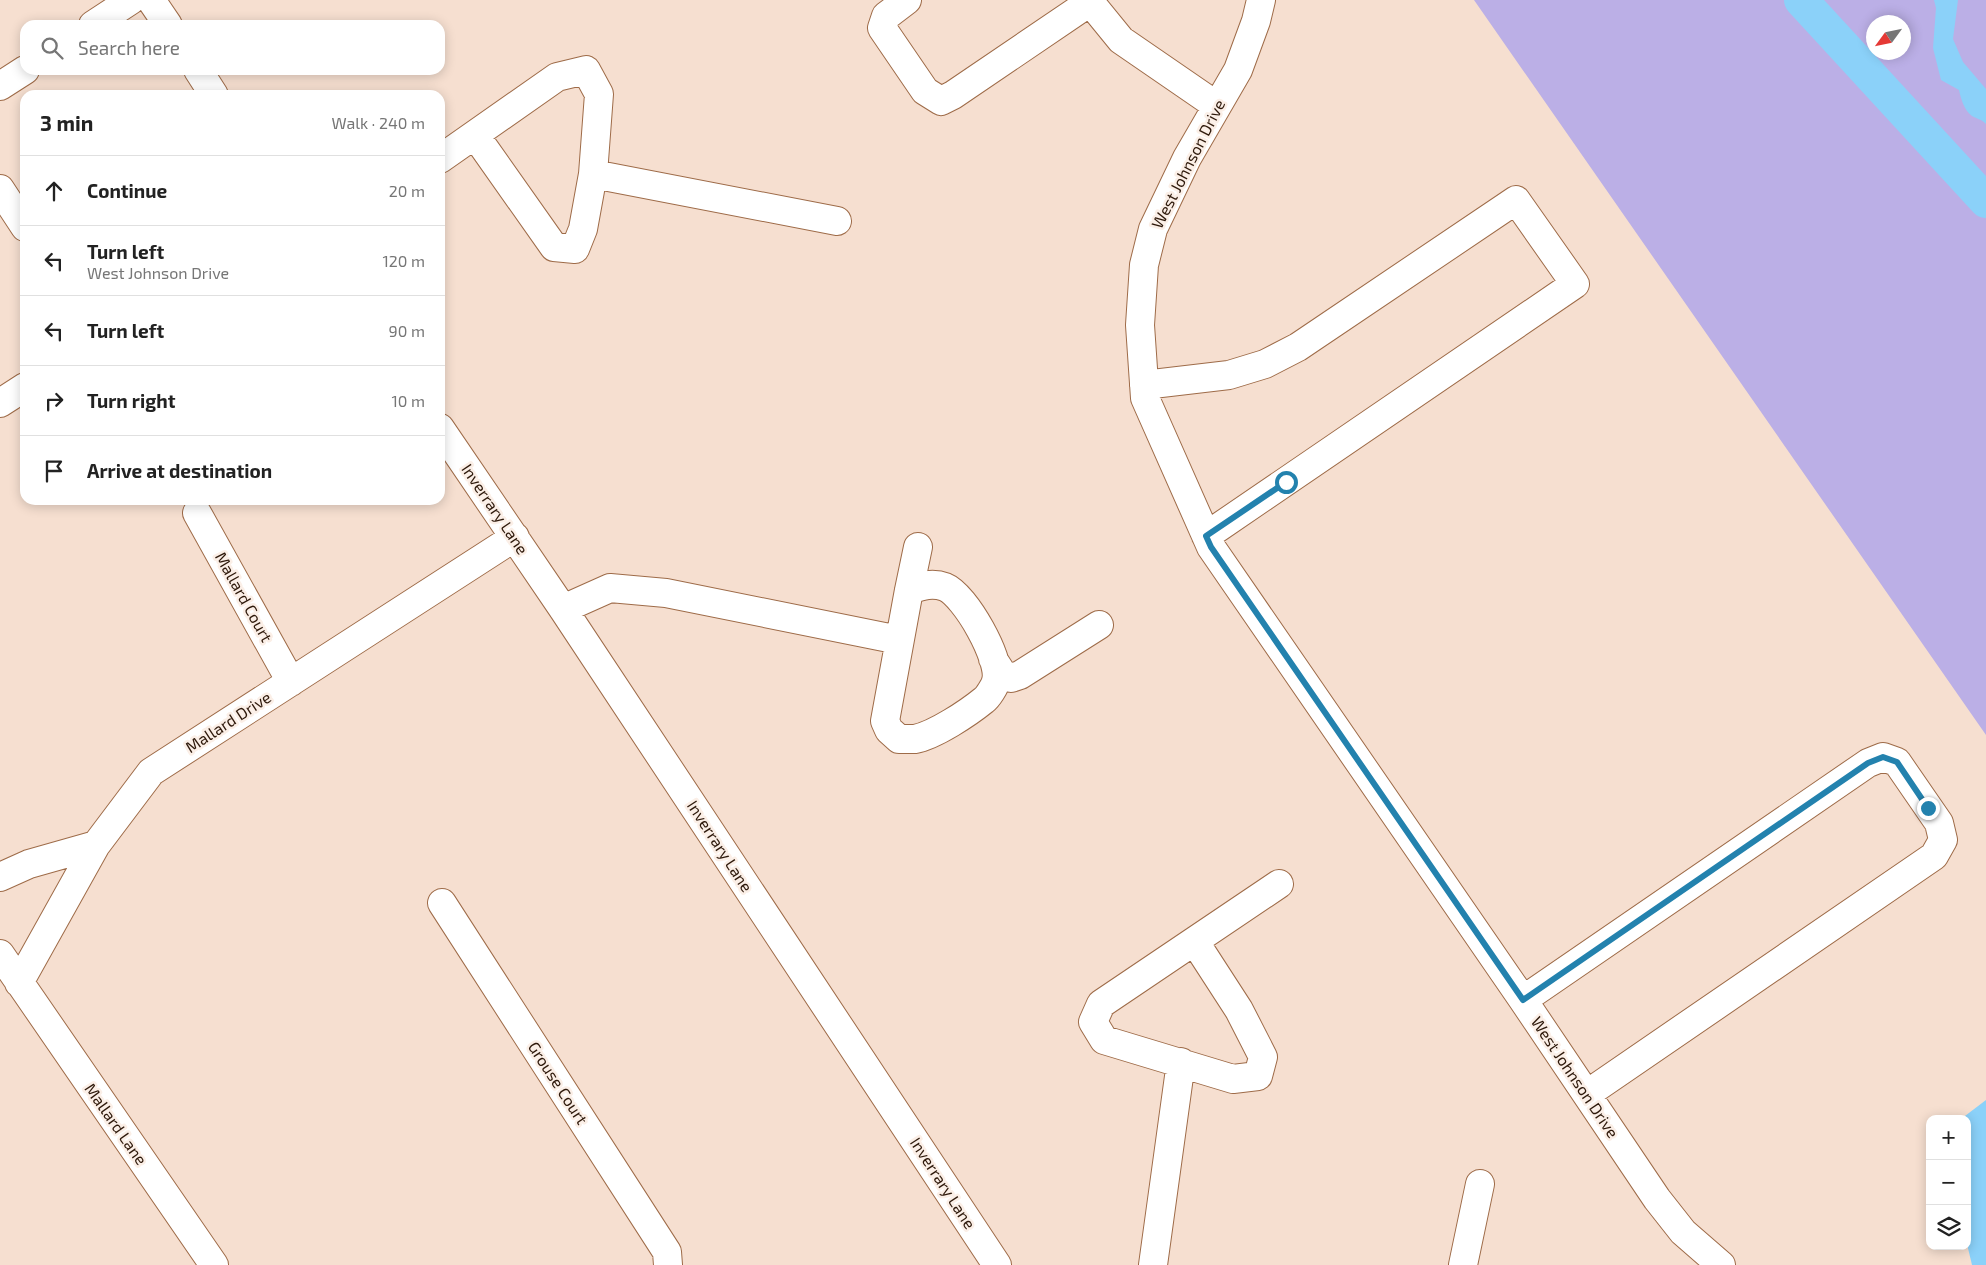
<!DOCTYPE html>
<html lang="en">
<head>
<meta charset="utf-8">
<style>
	:root { --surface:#fff; --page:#f6f6f6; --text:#222; --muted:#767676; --line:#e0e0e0 }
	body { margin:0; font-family:"Exo 2",sans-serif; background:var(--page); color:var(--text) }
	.controls { position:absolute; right:15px; bottom:15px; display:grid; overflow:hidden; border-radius:10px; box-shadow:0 2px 12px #0003 }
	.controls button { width:45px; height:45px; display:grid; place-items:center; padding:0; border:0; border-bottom:1px solid var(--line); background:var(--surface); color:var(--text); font:25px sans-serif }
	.compass { position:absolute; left:1866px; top:15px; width:45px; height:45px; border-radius:50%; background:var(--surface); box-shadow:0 2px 12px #0003; rotate:237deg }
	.stop { position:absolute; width:15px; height:15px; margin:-11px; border:4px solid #2382ae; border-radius:50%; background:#fff }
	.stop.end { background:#2382ae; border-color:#fff; box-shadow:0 1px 5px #0008 }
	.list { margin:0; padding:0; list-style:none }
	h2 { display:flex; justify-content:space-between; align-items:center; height:65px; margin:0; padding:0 20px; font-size:21px }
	h2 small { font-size:16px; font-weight:400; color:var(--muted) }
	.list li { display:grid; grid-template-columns:32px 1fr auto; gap:15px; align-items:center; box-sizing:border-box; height:70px; padding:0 20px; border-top:1px solid var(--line) }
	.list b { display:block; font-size:19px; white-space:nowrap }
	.list p { margin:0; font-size:16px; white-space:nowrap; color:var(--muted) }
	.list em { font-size:16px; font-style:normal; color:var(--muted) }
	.icon { flex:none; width:28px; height:28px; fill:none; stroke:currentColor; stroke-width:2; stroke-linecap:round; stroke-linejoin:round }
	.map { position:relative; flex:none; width:1986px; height:1265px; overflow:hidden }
	.search { position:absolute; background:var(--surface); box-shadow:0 2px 12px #0003; left:20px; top:20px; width:425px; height:55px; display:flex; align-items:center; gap:12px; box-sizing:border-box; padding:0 18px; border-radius:15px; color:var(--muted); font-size:19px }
	.panel { position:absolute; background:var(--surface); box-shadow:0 2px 12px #0003; left:20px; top:90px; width:425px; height:415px; border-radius:15px }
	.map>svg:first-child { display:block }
	.green { fill:#bbafe6; fill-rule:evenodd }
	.water { fill:#8bd1f9 }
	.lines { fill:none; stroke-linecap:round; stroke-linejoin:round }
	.canal { stroke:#8bd1f9; stroke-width:34 }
	.minor-casing { stroke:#9e6b48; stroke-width:30 }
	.minor { stroke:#fff; stroke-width:28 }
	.route { stroke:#2382ae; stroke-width:6 }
	.labels { text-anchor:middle; stroke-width:5; stroke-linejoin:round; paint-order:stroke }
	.street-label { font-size:16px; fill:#2d180a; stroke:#fbefe7 }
</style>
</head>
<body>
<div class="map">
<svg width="1986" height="1265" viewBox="0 0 1986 1265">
	<rect width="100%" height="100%" fill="#f6dfd0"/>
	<!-- green -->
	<path class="green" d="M1474,0H1986V735ZM1874,22H1904V52H1874Z"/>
	<!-- water -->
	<path class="water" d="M1934,0H1958L1953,39L1963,62L1986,89V124C1981,119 1977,119 1972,116C1964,110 1961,99 1959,90L1941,80L1933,48L1936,8Z
		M1986,1100V1265H1972L1967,1244V1119H1961Z"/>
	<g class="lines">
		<!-- canal -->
		<path class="canal" d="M1801,0L1986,201"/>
		<!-- minor casing -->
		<g class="minor-casing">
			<path id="minor" d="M151,0L168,25
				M907,0L886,16L882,28L925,91L941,101L953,95L1090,2L1089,0
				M1261,0L1256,21L1238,70L1187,158L1153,229L1144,265L1140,325L1145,398L1211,547L1523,1000L1657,1199L1683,1232L1721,1265
				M1090,2L1121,40L1217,106
				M93,25L131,0
				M198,70L214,95
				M0,86L25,70
				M440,159L557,77L586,70L599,94L593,174L583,229L575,249L554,247L475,135
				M593,174L837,221
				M0,189L25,227
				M1144,385L1229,375L1265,364L1298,347L1516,200L1575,284L1206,536
				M0,403L25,387
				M440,428L563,609L997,1265
				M197,513L291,682
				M909,590C921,586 932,582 945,587C965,595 1002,660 996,681C995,686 988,697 984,700C968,713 935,735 915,739C910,739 904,739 899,739L889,730L885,721L909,590L918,547
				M563,609L610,588L666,593L899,640
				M993,659L1002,673L1011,678L1020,675L1099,625
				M0,877L29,864L96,845
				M442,903L667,1252L668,1265
				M1195,942L1239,1010L1263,1057L1258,1076L1233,1079L1104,1040L1093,1022L1101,1004L1279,884
				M0,954L214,1265
				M19,983L96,845L151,772L515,537
				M1523,1000L1868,763L1883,757L1897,762L1939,823L1943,840L1934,856L1587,1094
				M1153,1265L1181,1062
				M1463,1265L1480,1184"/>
		</g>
		<!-- minor -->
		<use href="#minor" class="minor"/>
	</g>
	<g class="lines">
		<!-- route -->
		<path class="route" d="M1286,482L1206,536L1211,547L1523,1000L1868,763L1883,757L1897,762L1928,808"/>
	</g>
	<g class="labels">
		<!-- street labels -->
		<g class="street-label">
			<text transform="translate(1188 164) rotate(-63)" y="6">West Johnson Drive</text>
			<text transform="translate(495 509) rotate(56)" y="6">Inverrary Lane</text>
			<text transform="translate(244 597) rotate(61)" y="6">Mallard Court</text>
			<text transform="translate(228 722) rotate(-33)" y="6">Mallard Drive</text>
			<text transform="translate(720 846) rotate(57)" y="6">Inverrary Lane</text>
			<text transform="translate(1575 1077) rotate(56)" y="6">West Johnson Drive</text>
			<text transform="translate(558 1083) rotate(57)" y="6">Grouse Court</text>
			<text transform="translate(116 1124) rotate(55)" y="6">Mallard Lane</text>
			<text transform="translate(943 1183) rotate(57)" y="6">Inverrary Lane</text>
		</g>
	</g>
</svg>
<div class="controls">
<button>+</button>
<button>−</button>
<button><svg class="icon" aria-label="layers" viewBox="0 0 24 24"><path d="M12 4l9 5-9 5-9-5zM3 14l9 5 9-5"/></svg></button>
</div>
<svg class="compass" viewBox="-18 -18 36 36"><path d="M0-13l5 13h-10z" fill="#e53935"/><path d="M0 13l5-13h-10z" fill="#767676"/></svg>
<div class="stop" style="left:1286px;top:482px"></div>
<div class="stop end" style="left:1928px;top:808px"></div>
<div class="search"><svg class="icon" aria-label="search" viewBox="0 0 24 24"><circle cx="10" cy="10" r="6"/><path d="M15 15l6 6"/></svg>Search here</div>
<section class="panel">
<h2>3 min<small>Walk · 240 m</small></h2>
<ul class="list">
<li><svg class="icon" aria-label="ahead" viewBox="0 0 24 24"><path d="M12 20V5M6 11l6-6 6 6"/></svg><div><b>Continue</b></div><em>20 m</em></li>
<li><svg class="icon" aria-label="left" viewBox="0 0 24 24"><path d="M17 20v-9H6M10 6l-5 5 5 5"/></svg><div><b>Turn left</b><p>West Johnson Drive</p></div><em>120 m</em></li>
<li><svg class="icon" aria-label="left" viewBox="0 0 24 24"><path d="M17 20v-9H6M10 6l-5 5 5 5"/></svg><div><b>Turn left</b></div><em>90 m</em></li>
<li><svg class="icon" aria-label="right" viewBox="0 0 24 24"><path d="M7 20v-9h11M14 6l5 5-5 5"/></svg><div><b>Turn right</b></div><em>10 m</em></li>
<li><svg class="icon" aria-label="arrive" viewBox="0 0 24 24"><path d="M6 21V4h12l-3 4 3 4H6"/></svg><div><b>Arrive at destination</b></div></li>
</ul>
</section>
</div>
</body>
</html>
